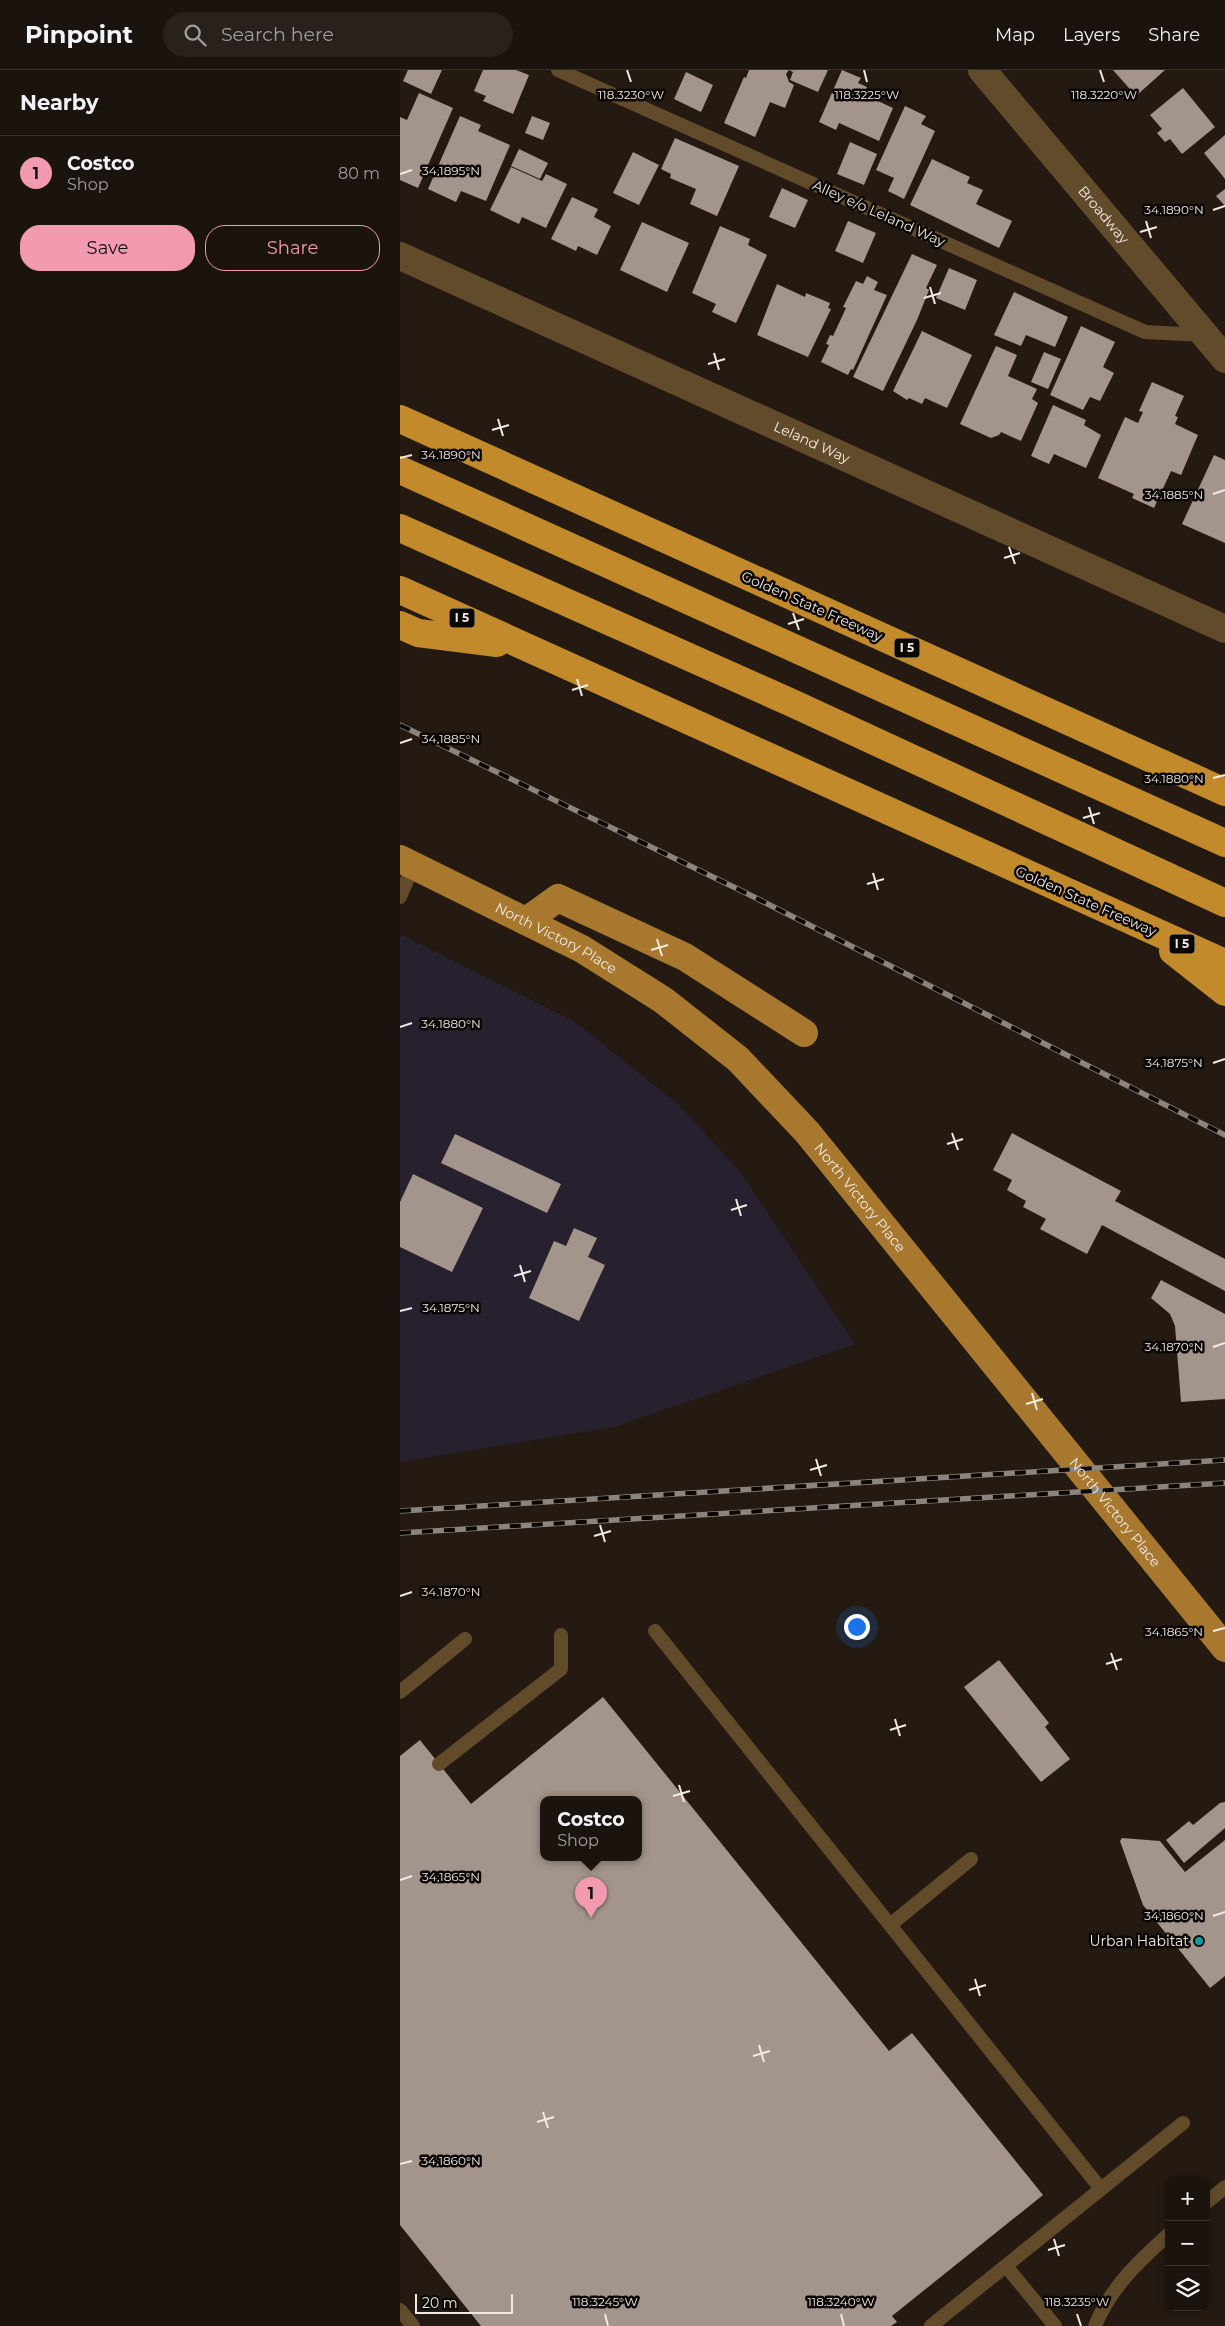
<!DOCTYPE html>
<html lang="en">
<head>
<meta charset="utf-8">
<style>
	:root { --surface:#1b140e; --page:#28211c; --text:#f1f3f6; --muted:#a09e9e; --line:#39332e; --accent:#f29ab0 }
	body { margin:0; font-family:Montserrat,sans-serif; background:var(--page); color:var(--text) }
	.controls { position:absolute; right:15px; bottom:15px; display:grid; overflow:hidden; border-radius:10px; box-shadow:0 2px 8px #0003 }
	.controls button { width:45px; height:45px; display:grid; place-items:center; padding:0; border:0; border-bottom:1px solid var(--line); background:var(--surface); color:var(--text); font:25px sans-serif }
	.scale { position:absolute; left:15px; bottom:12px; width:98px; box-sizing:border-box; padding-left:5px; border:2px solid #f1eae4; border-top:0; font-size:14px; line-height:18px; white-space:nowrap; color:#f1eae4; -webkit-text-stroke:4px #0a0604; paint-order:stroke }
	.you { position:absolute; left:456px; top:1556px; width:18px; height:18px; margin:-12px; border:4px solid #fff; border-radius:50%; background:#1a73e8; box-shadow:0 0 0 8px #1a73e833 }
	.badge { display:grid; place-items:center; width:32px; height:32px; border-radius:50%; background:var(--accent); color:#111; font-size:16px; font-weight:700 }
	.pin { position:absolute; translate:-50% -41px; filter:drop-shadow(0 1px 2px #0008) }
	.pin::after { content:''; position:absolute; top:26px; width:18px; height:15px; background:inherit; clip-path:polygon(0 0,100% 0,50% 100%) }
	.popup { position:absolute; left:140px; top:1726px; width:102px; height:65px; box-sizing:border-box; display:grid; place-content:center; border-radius:10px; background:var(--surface); filter:drop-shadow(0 1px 4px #0005); font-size:16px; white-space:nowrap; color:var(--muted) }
	.popup b { font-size:19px; color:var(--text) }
	.popup::after { content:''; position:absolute; left:50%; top:100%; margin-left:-10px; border:10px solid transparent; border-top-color:var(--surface) }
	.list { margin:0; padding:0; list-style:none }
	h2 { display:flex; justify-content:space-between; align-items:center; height:65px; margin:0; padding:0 20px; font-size:21px }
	h2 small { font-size:16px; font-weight:400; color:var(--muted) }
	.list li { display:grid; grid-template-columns:32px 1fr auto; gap:15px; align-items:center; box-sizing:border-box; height:75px; padding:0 20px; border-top:1px solid var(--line) }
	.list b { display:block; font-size:19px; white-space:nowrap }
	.list p { margin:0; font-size:16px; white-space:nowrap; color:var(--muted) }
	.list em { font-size:16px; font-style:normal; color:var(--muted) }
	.actions { display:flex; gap:10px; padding:15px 20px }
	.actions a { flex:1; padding:11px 0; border:1px solid var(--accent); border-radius:20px; text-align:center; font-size:18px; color:var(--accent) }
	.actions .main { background:var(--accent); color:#111 }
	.icon { flex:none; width:28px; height:28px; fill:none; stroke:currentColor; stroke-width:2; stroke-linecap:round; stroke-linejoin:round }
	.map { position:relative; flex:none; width:825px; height:2256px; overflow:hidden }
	header { display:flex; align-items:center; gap:30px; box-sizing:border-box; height:70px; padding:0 25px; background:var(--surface); border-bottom:1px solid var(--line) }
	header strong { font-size:24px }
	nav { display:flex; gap:28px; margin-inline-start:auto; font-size:18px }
	.search { width:350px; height:45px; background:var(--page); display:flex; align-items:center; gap:12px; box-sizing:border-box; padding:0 18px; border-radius:28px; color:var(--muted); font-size:19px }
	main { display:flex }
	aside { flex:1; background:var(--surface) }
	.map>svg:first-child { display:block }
	.commercial { fill:#27202f }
	.building { fill:#a3958b; fill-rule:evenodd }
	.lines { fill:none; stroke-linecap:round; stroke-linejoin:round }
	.lane { stroke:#624b2a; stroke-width:14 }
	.street { stroke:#624b2a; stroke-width:28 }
	.primary { stroke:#a7782d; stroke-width:28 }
	.highway { stroke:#c38a2b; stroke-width:28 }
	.rail-casing { stroke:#8c847d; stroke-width:5.5 }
	.rail { stroke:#0a0604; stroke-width:4; stroke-dasharray:11; stroke-linecap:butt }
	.ticks { fill:none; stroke:#f1eae4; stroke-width:2 }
	.culture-dot { fill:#0f9aa8; stroke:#0a0604; stroke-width:2 }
	.labels { text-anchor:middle; stroke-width:5; stroke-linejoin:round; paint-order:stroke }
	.shield { fill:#0a0604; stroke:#aca6a1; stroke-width:1 }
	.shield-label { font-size:12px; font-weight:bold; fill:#f1eae4 }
	.street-label { font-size:14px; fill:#f1eae4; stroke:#0a0604 }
	.poi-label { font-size:14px; fill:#f1eae4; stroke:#0a0604; text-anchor:end }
	.ticks-label { font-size:12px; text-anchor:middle; fill:#f1eae4; stroke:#0a0604; stroke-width:5; stroke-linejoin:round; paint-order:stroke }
</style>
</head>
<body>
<header>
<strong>Pinpoint</strong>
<div class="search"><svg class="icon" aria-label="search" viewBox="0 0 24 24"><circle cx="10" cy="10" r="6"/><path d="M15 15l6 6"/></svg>Search here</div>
<nav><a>Map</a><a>Layers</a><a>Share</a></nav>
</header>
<main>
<aside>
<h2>Nearby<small></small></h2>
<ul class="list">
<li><span class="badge">1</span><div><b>Costco</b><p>Shop</p></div><em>80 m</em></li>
</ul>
<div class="actions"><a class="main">Save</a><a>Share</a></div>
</aside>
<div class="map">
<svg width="825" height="2256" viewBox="0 0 825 2256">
	<rect width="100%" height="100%" fill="#241a12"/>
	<!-- commercial -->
	<path class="commercial" d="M0,864L175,952L279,1035L342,1104L455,1274L214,1357L0,1392Z"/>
	<!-- building -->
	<path class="building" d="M8,0H42L31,24L3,11Z
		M83,0H116L129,5L113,44L83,31L86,26L74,21Z
		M349,0H389L386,4L389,12L394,15L385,38L370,32L355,67L324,53L344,7L346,8Z
		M389,0H428L418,22L390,10L393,2Z
		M442,0L461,8L458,13L467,17L463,24L493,38L479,71L439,53L436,60L419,52Z
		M713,0H765L736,26Z
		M286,2L313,15L301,42L274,29Z
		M783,18L815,57L782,84L770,69L765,72L757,63L762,59L750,45Z
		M19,23L53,38L18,118L0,110V47L7,50Z
		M505,36L526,46L521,54L535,61L504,129L488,121L494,108L476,100Z
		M60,46L81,55L78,61L110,75L86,131L61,121L56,132L28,119Z
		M132,46L150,53L143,70L125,63Z
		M825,65V109L804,83Z
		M275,68L339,96L317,146L290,134L296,119L270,108L271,104L261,99Z
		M450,72L477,84L464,115L437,104Z
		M119,79L148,93L140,109L111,96Z
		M233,82L259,95L239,135L213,123Z
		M532,89L570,107L567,113L583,120L576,134L612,151L599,178L510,135Z
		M111,97L142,111L146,104L167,114L146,158L122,147L119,154L90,140Z
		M382,118L408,130L395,158L369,147Z
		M825,119V136L816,126Z
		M172,127L198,139L194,147L211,156L197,185L178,176L176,181L151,169Z
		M448,151L476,163L463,193L435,181Z
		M242,152L289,173L267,222L220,200Z
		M320,156L350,169L348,175L367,185L336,253L312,242L316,234L292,223Z
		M512,184L537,195L526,218L529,220L517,250L483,321L453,307Z
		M549,198L577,210L565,240L536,228Z
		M467,206L478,212L474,220L487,225L453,300L451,299L448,305L421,292L429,275L426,274L430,265L433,266L446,238L443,237L456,211L463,214Z
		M377,214L405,227L406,223L430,233L428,238L431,239L408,287L357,265Z
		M614,222L668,247L655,277L626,265L621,276L594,265Z
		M681,256L715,272L703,297L714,303L700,331L690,327L683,340L650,325Z
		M522,261L572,285L547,338L525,328L522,334L509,328L507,330L493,321Z
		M596,276L617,285L608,306L637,319L632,329L638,333L621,371L601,362L599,365L591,368L560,354Z
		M644,282L661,289L648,319L631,312Z
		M752,312L784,326L775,346L778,347L775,354L798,365L781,405L771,401L754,438L732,428L734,424L698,408L725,347L738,353L743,342L739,341Z
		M653,335L686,350L684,355L701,365L686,398L654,384L649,394L631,386Z
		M814,385L825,390V473L782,454Z
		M612,1063L721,1121L715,1131L825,1189V1221L702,1155L687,1184L640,1159L646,1149L623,1137L626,1131L607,1120L612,1110L593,1100Z
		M55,1064L161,1114L147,1143L41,1093Z
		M13,1104L83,1138L52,1202L0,1177V1132Z
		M174,1158L197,1168L188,1187L205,1195L179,1251L129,1228L154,1171L166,1176Z
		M761,1210L825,1244V1329L781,1332L775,1256L770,1244L751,1228Z
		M599,1590L649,1653L645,1657L670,1689L641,1712L564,1617Z
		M203,1627L489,1981L512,1963L643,2125L492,2246L497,2252L491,2256H81L0,2155V1686L20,1670L71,1734ZM144,1729H238V1787H144Z
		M825,1732V1758L784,1793L766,1770L789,1751L793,1755L820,1733Z
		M722,1768L760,1771L785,1802L825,1770V1906L810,1918L743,1835L720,1771Z"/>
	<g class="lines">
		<!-- lane -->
		<path class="lane" d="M158,0L745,262L804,265
			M0,827L13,796
			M255,1561L701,2119
			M0,1622L65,1569
			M39,1694L161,1599V1565
			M490,1855L571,1789
			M806,2133L825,2117
			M606,2196L655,2256
			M0,2240L13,2256
			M531,2256L783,2053
			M695,2256C710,2218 739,2191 769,2164"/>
		<!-- street -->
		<g class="street">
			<path id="s1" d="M582,0L825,289"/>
			<path id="s2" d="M0,186L825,559"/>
		</g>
		<!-- primary -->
		<g class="primary">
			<path id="s3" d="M0,789L182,879L263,930L338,989L407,1062L825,1578"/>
			<path d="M126,851L158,828L285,887L404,963"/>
		</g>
		<!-- highway -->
		<path class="highway" d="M0,349L825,722
			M0,400L825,773
			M0,458L392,633L825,833
			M0,520L825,893
			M0,555L18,563L97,573
			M773,881L825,922"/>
		<!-- rail casing -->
		<g class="rail-casing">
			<path id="rail" d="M0,655L348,824L825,1065
				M0,1441L825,1390
				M0,1463L825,1413"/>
		</g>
		<!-- rail -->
		<use href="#rail" class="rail"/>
	</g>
	<!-- ticks -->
	<path class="ticks" d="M227,0L231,12M464,0L467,12M700,0L704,12M0,104L12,100M813,140L825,136M746,151L751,168M740,162L757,157M530,217L535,234M524,228L541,223M314,283L319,300M308,294L325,289M98,349L103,366M92,360L109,355M0,388L12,385M813,424L825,420M609,477L615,494M604,488L620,483M393,543L399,560M388,554L404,549M177,609L182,626M172,620L188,615M0,673L12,669M813,708L825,705M689,737L694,754M683,748L700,743M473,803L478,820M467,814L484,809M257,869L262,886M251,880L268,875M0,957L12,953M813,993L825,989M552,1063L558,1080M547,1074L563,1069M336,1129L341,1146M331,1140L347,1135M120,1195L125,1212M114,1206L131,1201M0,1241L12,1238M813,1277L825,1273M632,1323L637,1340M626,1334L643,1329M416,1389L421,1406M410,1400L427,1395M200,1455L205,1472M194,1466L211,1461M0,1526L12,1522M813,1561L825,1558M711,1583L717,1600M706,1594L722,1589M495,1649L500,1666M490,1660L506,1655M279,1715L284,1732M273,1726L290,1721M0,1810L12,1806M813,1846L825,1842M575,1909L580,1926M569,1920L586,1915M359,1975L364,1992M353,1986L370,1981M143,2042L148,2058M137,2052L154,2047M0,2094L12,2091M654,2169L659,2186M648,2180L665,2175M205,2244L208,2256M441,2244L444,2256M677,2244L681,2256"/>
	<!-- markers -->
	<circle class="culture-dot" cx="799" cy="1871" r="5"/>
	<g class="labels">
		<!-- shield labels -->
		<g class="shield">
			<rect x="49.5" y="538.5" width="25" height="19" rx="4"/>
			<rect x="494.5" y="568.5" width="25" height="19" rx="4"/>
			<rect x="769.5" y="864.5" width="25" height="19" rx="4"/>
		</g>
		<g class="shield-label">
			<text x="62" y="552">I 5</text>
			<text x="507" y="582">I 5</text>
			<text x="782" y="878">I 5</text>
		</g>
		<!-- street labels -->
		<g class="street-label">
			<text transform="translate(479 143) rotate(24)" y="5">Alley e/o Leland Way</text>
			<text dy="5" stroke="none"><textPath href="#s1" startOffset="189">Broadway</textPath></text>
			<text dy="5" stroke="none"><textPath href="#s2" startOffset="452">Leland Way</textPath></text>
			<text transform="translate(412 536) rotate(24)" y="5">Golden State Freeway</text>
			<text transform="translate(686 831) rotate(24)" y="5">Golden State Freeway</text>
			<text dy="5" stroke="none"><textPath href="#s3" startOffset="175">North Victory Place</textPath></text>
			<text dy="5" stroke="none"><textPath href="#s3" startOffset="579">North Victory Place</textPath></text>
			<text dy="5" stroke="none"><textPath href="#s3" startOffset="984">North Victory Place</textPath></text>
		</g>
		<!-- poi labels -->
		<g class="poi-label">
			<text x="789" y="1876">Urban Habitat</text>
		</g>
	</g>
	<g class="ticks-label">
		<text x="231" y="29">118.3230°W</text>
		<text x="467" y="29">118.3225°W</text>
		<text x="704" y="29">118.3220°W</text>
		<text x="51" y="105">34.1895°N</text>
		<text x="774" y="144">34.1890°N</text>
		<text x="51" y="389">34.1890°N</text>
		<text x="774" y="429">34.1885°N</text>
		<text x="51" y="673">34.1885°N</text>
		<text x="774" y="713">34.1880°N</text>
		<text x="51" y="958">34.1880°N</text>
		<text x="774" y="997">34.1875°N</text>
		<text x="51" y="1242">34.1875°N</text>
		<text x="774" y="1281">34.1870°N</text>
		<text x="51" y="1526">34.1870°N</text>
		<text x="774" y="1566">34.1865°N</text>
		<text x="51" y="1811">34.1865°N</text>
		<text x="774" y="1850">34.1860°N</text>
		<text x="51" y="2095">34.1860°N</text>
		<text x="205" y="2236">118.3245°W</text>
		<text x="441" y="2236">118.3240°W</text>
		<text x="677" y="2236">118.3235°W</text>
	</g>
</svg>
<div class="controls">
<button>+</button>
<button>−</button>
<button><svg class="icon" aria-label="layers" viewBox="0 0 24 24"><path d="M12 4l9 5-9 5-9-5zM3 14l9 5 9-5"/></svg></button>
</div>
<div class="scale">20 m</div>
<div class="you"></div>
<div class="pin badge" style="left:191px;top:1848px">1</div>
<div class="popup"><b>Costco</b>Shop</div>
</div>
</main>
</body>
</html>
